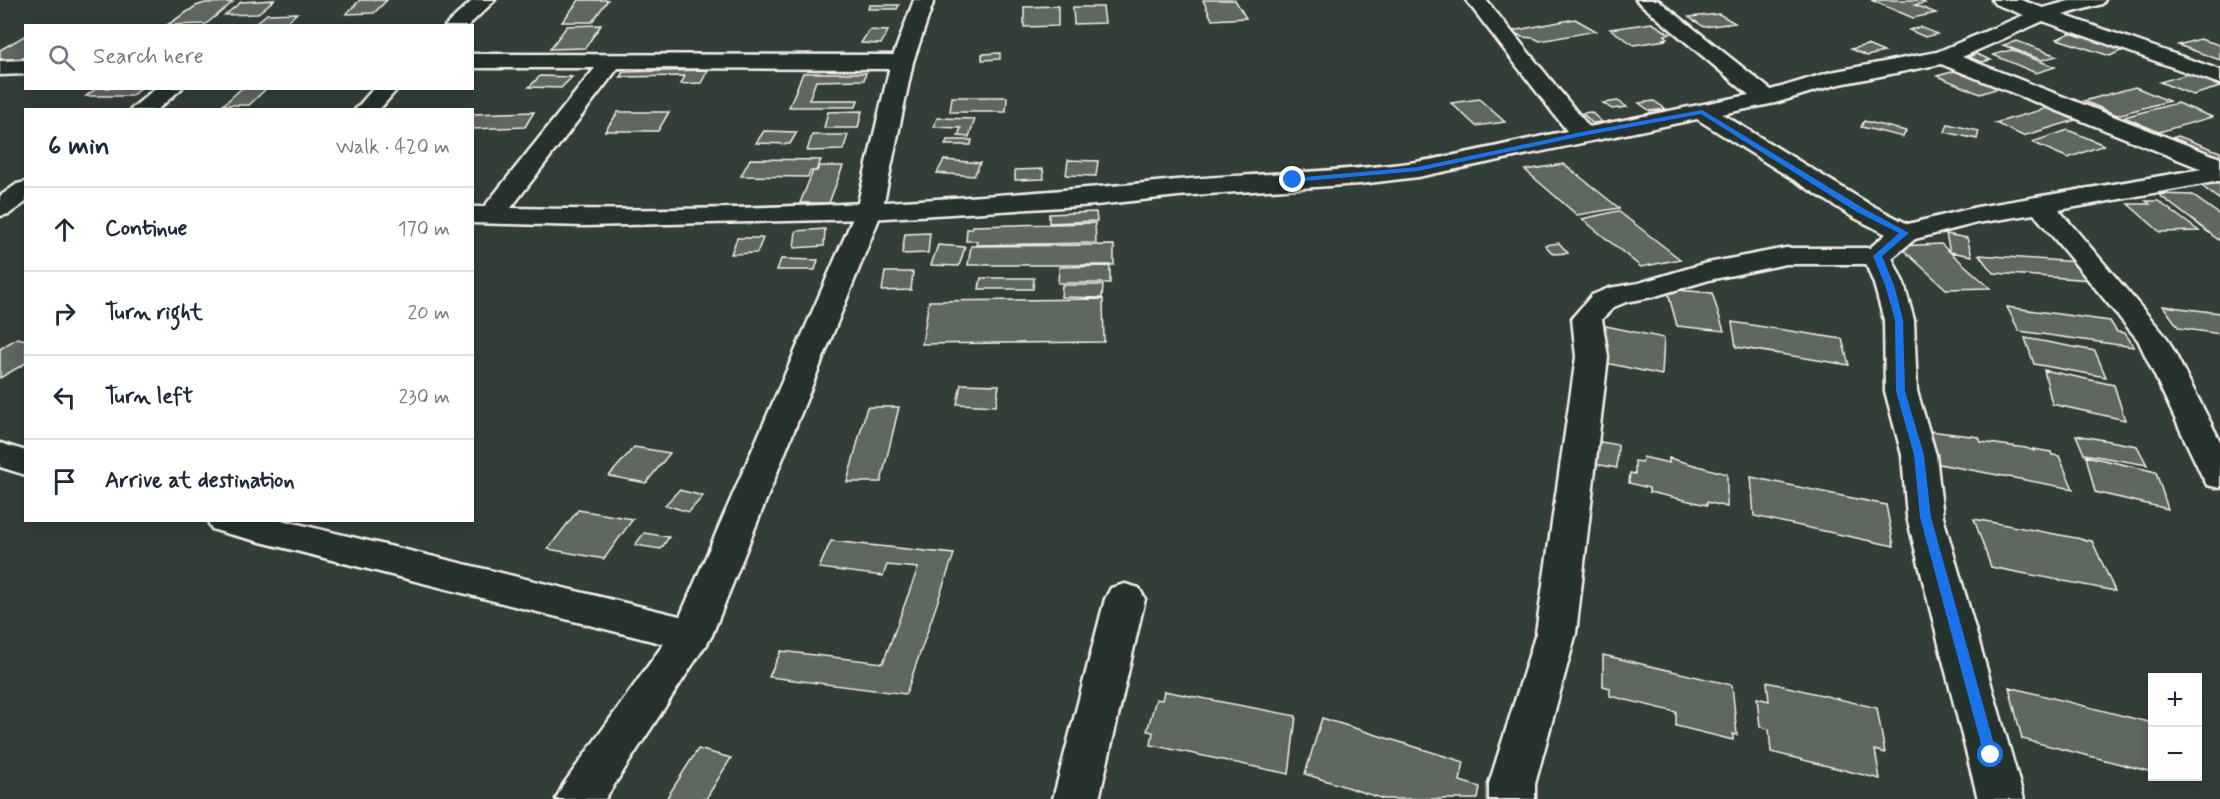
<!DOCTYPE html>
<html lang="en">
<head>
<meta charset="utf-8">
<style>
	:root { --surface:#fff; --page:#f6f6f7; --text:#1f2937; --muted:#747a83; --line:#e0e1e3 }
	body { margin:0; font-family:Mynerve,sans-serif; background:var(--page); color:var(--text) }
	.controls { position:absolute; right:18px; bottom:18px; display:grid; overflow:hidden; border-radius:0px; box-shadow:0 3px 15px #0003 }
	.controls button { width:54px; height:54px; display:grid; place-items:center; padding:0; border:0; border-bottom:2px solid var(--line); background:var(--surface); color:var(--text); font:30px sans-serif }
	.stop { position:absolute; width:18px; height:18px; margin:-14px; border:4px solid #1a73e8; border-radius:50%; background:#fff }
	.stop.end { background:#1a73e8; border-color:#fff; box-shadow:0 2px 6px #0008 }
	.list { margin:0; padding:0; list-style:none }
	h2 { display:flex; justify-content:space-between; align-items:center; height:78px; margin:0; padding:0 24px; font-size:26px }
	h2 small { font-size:20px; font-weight:400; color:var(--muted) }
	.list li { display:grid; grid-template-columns:39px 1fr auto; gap:18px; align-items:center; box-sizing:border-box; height:84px; padding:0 24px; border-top:2px solid var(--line) }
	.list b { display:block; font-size:22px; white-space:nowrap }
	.list em { font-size:20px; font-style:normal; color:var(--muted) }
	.icon { flex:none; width:33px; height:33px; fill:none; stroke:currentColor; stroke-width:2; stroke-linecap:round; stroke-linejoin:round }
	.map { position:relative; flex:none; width:2220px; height:799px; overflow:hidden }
	.search { position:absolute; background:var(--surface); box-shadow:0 3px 15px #0003; left:24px; top:24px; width:450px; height:66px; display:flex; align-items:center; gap:15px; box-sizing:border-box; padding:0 21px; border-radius:0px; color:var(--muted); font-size:22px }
	.panel { position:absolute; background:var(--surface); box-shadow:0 3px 15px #0003; left:24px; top:108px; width:450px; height:414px; border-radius:0px }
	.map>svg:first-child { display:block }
	.building { fill:#5f6861; stroke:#f4f1e8; stroke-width:1.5 }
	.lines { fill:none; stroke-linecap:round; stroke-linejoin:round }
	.minor-casing { stroke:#f4f1e8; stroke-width:5 }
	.tertiary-casing { stroke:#f4f1e8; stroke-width:5 }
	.minor { fill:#26332d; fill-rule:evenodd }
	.tertiary { fill:#26332d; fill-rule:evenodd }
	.route { fill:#1a73e8 }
</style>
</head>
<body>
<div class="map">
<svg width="2220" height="799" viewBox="0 0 2220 799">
	<rect width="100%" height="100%" fill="#323e38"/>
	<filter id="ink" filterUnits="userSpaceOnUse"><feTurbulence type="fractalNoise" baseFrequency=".0167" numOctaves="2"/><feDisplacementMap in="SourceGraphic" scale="12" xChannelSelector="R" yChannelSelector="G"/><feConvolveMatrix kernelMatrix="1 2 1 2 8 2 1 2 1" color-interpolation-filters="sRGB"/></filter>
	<g filter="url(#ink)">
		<!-- building -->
		<path class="building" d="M274,0L257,14L225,15L241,2Z
			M360,0H387L374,13L346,14Z
			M579,0H608L592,22H562Z
			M1203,0H1235L1246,18L1212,20Z
			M1871,0H1919L1925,3L1915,5L1936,13L1913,18Z
			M233,2L206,24L167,25L196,6L205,3Z
			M869,5H899L897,9H868Z
			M1058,6V26L1024,27V7Z
			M1073,7H1103L1105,23L1074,24Z
			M297,13L285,24L254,25L267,14Z
			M1719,14L1735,23L1704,27L1689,17Z
			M1575,19L1596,31L1540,41L1534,38L1522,37L1512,31Z
			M1652,23L1670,34L1665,35L1667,38L1663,39L1666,40L1634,45L1610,29Z
			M601,25L585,48L550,49L567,26Z
			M1920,27L1937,34L1925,37L1909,30Z
			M869,30L888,31L881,44L861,43Z
			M2070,33L2123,50L2110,56L2057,39Z
			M26,35V56L18,61H0V50Z
			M2200,39L2220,45V60L2178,45Z
			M2017,41L2057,56L2042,60L2003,45Z
			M1867,45L1884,52L1867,56L1851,49Z
			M2011,50L2055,67L2036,73L1993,55Z
			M1000,53V59L982,60V54Z
			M1976,54L1991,60L1982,62L1968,57Z
			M708,70L701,83L681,84L685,76L620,77L623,72Z
			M1955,71L1999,88L1980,94L1937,76Z
			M803,73H866L864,80L816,81L809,100H858L856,107H789Z
			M2188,74L2218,83L2214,84L2220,87L2193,95L2160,82Z
			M540,76L572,77L561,88L529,87Z
			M2135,87L2169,101L2117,115L2084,101Z
			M97,88H141L131,96H86Z
			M242,88H267L249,105H223Z
			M952,97H1007L1006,112H950Z
			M1479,99L1505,122L1476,126L1451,103Z
			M1618,101L1627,107L1612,109L1603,103Z
			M1654,101L1666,109L1650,111L1639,103Z
			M2177,103L2212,117L2159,132L2124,117Z
			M2048,108L2076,120L2023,136L1995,123Z
			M862,111L858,128H824L828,112Z
			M534,112L525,127L472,129V114Z
			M618,112H669L658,131H605Z
			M1591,112L1602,122L1592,123L1582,113Z
			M937,118L975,119L969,137L958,136L961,128L934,127Z
			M1864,121L1906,131L1903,137L1861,127Z
			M1948,124L1979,131L1977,139L1945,132Z
			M2068,130L2104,145L2068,158L2032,142Z
			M764,131L797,132L790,144L756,143Z
			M812,135H848L843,150L807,151Z
			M2178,136L2220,152V158L2168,139Z
			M947,140H972L971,145H945Z
			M750,159L821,160L816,171H810L808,177L741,176Z
			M944,160L980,163L974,176L937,173Z
			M1068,160L1098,161L1096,176L1066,175Z
			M1564,164L1619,208L1577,215L1525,170Z
			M819,166H843L829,203H800L813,171H817Z
			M1043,169L1044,179L1015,180V170Z
			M2198,183L2220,184V200Z
			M2158,194L2192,195L2220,215V241Z
			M2146,201H2158L2199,231L2160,232L2128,204H2150Z
			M1618,211L1680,259L1641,267L1582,219Z
			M1096,212L1097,221L1049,223V214Z
			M1095,223L1096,243L976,245L977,241H966L967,229H972L973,226Z
			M825,229L824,246L794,248L796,231Z
			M930,233L928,253L902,254L905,234Z
			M1946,234L1967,238L1972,256L1950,252Z
			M737,238H763L757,253L731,254Z
			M1559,243L1568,253L1553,254L1545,245Z
			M1941,244L1990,288L1946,289L1899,246Z
			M938,245L965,247L959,266L931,265Z
			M1114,245V265H968L971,246Z
			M1979,255L2077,262L2093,280L1993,273Z
			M781,259L818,260L815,270H777Z
			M1110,266V283H1058L1059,267Z
			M885,272H913L911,290L882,291Z
			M981,278H1034L1033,289H979Z
			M1062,285H1103L1102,298L1061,297Z
			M1667,289L1712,293L1724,331L1677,326Z
			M1103,299L1104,342L922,344L929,301Z
			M2163,306L2220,313V334L2179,328Z
			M2007,307L2110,321L2117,332L2125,333L2134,347L2019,331Z
			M1732,322L1842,339L1849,365L1736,347Z
			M1606,326L1664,338L1662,375L1601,362Z
			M17,338L26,340V363L0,378V349Z
			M2025,338L2095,351L2106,377L2034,364Z
			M2044,370L2114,385L2125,420L2052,404Z
			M961,384L999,385L996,406L957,404Z
			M867,407H899L881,482H847Z
			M1929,431L1979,437L1981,442L2026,448L2034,451L2033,449L2051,452L2052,455L2059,456L2073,489L1939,464Z
			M2076,435L2137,446L2147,465L2084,454Z
			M1596,441L1618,445L1617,468L1595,464Z
			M634,447L670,453L646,483L609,476Z
			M2086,456L2156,472L2168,509L2095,492Z
			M1643,457L1669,463V458L1727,474V507L1707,502V505L1649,492V488L1629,483L1630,473L1635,474V461L1642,462Z
			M1751,477L1886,505L1894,546L1754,516Z
			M679,490L703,496L689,512L665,505Z
			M578,510L633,519L604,559L548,549Z
			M1974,519L2092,541L2115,591L1991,567Z
			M644,533L669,537L661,549L635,545Z
			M831,541L954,554L906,694L769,677L781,651L883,663L918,568L887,565L883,576L819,568Z
			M1603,655L1732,685L1737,735L1733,734V740L1676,726V712L1610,696V688L1603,686Z
			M1767,682L1877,708L1885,753L1875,750L1880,779L1771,752L1769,729L1760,727L1757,698L1769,701Z
			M2009,687L2152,723V772L2022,739Z
			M1164,691L1296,716L1289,774L1151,745L1153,732L1147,731L1156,699L1162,700Z
			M1322,718L1464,762L1460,781L1480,787L1478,799H1384L1305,774Z
			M698,749L731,758L706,799H666Z"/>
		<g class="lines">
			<!-- minor casing -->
			<g class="minor-casing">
				<path id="minor" d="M473,0H495L468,26H445Z
					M1466,0H1486L1589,127L1749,95L1636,0H1658L1771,90L1831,72L1937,52L2024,15L1995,4L1992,0H2021L2043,8L2073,0H2105L2102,4L2063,15L2220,70V84L2043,21L1962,57L2220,158V181L2059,210L2167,338L2220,441V488L2207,485L2202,476L2138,340L2034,214L1977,223L1915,239L1892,258L1904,284L1914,320L1917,391L1936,455L1943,517L2024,799H1978L1907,517L1902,455L1885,391L1884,320L1874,284L1866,264H1786L1709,280L1652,297L1626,302L1614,307L1602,319L1608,357L1576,633L1535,784V799H1489V784L1536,633L1576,357L1572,318L1592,295L1609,288L1639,283L1703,264L1786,248H1870L1886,234L1851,216L1697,119L1418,177L1360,184L1178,196L1096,205L869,219L585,226L472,223V207H484L595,68H472V54L902,55L910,57L913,62L910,67L902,69L618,68L511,208C733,214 956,201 1177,180C1256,173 1337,173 1416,162C1467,154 1517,141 1567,131ZM1941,64L2202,169L1977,207L1908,224L1869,204L1722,114L1775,103L1835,85Z
					M26,60V74L0,75V61Z
					M156,88H182L157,110H130Z
					M374,88H398L379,110H355Z
					M26,182V202L9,214L0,216V196L17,184Z
					M0,443L26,451V475L0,467Z
					M207,520H281L692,619L706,624L712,635L706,646L692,651L225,533L212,529Z
					M1125,584L1139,588L1145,599L1099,799H1053L1105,599L1111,588Z"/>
			</g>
			<!-- tertiary casing -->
			<g class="tertiary-casing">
				<path id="tertiary" d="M914,0H934L913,62L882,211L712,635L605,799H556L563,785L675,628L856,211L891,62Z"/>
			</g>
			<!-- minor -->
			<use href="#minor" class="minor"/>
			<!-- tertiary -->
			<use href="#tertiary" class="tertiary"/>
		</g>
	</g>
	<!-- route -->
	<path class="route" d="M1702,110L1863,208L1909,233L1882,256L1894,285L1903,320L1905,391L1924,455L1931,517L1997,755L1995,759H1986L1984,755L1920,517L1914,455L1896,391L1895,320L1885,285L1873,256L1899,233L1857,212L1701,114L1582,136L1418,171L1293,182L1289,180L1293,178L1418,167L1582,132Z"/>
</svg>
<div class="controls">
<button>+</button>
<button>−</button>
</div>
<div class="stop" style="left:1991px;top:755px"></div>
<div class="stop end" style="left:1293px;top:180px"></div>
<div class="search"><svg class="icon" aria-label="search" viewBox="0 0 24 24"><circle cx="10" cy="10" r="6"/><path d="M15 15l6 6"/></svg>Search here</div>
<section class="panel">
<h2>6 min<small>Walk · 420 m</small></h2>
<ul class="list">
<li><svg class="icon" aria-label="ahead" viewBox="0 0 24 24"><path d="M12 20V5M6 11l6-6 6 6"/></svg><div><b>Continue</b></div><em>170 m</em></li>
<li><svg class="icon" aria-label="right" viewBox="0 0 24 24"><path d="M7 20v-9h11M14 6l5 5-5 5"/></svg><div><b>Turn right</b></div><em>20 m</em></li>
<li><svg class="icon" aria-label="left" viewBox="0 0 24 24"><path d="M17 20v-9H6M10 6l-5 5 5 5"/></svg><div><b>Turn left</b></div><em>230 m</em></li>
<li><svg class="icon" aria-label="arrive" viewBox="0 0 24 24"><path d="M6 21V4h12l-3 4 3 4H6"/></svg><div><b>Arrive at destination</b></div></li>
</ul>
</section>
</div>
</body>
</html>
